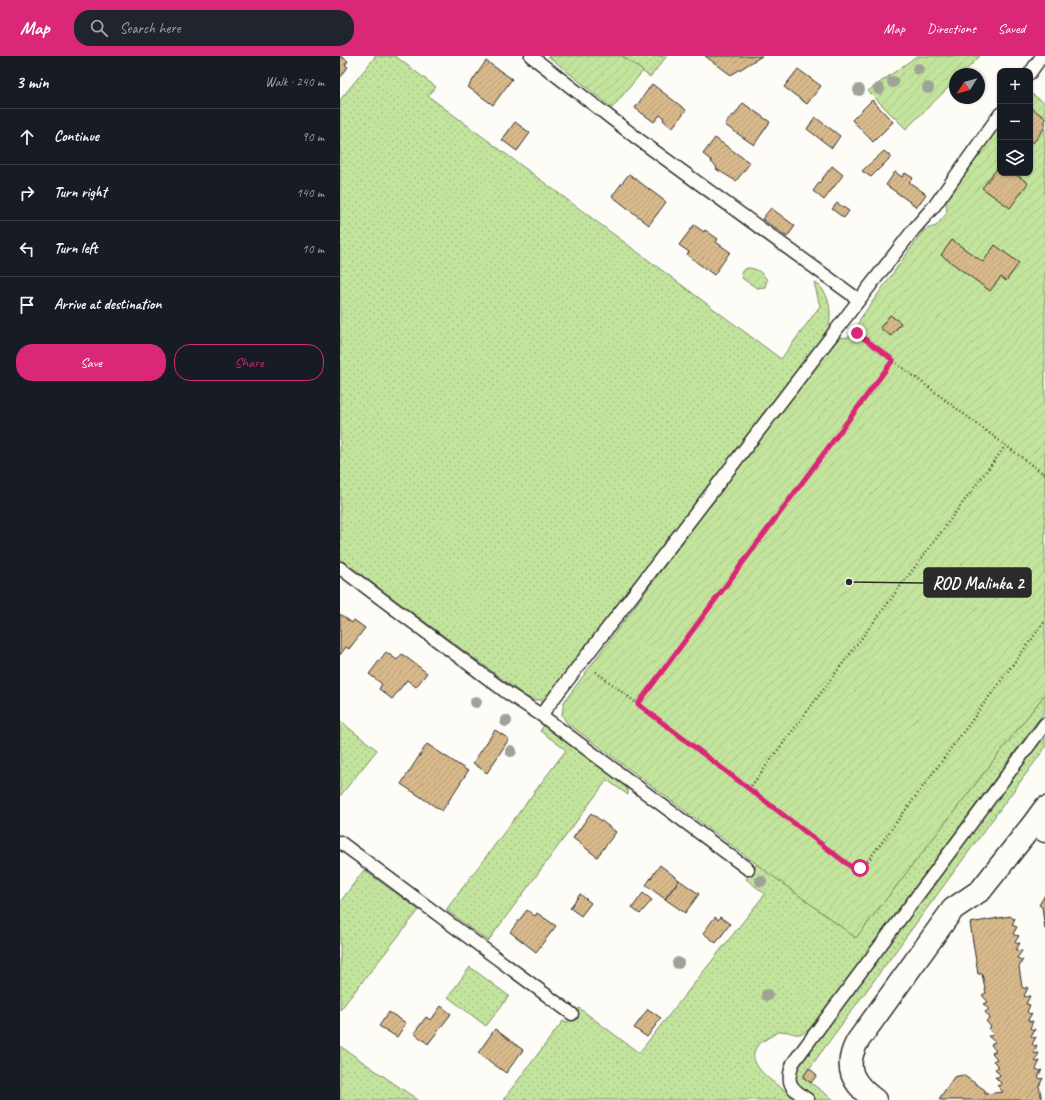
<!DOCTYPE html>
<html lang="en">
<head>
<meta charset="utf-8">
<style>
	:root { --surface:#171b24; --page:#20242c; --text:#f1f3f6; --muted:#9ea1a6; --line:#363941; --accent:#db2777 }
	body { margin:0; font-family:Caveat,sans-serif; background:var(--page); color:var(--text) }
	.controls { position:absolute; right:12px; top:12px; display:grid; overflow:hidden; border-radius:8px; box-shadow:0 1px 3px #0004 }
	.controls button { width:36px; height:36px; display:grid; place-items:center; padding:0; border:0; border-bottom:1px solid var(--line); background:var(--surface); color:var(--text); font:20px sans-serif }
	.compass { position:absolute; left:609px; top:12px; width:36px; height:36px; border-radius:50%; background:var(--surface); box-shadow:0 1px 3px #0004; rotate:233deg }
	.stop { position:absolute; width:12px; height:12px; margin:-9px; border:3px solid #db2777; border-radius:50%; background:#fff }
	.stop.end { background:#db2777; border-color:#fff; box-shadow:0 1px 4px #0008 }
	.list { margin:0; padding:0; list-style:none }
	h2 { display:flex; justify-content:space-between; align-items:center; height:52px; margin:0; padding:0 16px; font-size:17px }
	h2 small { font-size:13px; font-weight:400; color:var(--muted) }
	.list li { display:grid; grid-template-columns:26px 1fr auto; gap:12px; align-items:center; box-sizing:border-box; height:56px; padding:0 16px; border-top:1px solid var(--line) }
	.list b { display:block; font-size:15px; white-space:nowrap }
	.list em { font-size:13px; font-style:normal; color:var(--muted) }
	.actions { display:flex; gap:8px; padding:12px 16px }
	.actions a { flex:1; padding:9px 0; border:1px solid var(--accent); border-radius:16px; text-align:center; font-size:14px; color:var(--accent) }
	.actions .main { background:var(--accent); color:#fff }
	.icon { flex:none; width:22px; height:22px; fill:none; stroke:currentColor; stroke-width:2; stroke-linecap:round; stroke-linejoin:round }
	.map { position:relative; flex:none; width:705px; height:1044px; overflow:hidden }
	header { display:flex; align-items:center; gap:24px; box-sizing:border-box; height:56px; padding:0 20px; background:var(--accent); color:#fff }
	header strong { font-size:19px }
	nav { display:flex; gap:22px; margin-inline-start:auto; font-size:14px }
	.search { width:280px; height:36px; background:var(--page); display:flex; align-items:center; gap:10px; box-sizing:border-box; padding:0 14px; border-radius:16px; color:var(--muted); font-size:15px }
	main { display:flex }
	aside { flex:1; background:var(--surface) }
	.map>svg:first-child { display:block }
	.grass { fill:url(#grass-dots); stroke:#778864 }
	.garden { fill:url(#garden-furrows); stroke:#778864 }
	.building { fill:url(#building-hatch); stroke:#2b2b2b }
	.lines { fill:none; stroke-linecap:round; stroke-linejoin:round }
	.lane-casing { stroke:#2b2b2b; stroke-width:15 }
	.street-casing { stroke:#2b2b2b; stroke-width:25 }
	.path { stroke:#2b2b2b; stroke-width:2.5; stroke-dasharray:1 3; stroke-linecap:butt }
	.lane { stroke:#fdfcf7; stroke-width:12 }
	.street { stroke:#fdfcf7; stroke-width:22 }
	.tree { fill:#9ea297 }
	.route { stroke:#db2777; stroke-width:5 }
	.leader { fill:none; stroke:#2b2b2b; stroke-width:1.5 }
	.callout-dot { fill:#2b2b2b; stroke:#fdfcf7; stroke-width:1.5 }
	.callout { fill:#2b2b2b; stroke:#2b2b2b; stroke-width:1.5 }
	.callout-label { font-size:17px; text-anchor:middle; font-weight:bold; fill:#fff }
</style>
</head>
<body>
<header>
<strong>Map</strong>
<div class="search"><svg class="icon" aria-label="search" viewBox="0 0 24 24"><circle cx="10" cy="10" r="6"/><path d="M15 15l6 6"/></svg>Search here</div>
<nav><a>Map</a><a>Directions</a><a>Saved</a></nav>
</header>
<main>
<aside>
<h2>3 min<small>Walk · 240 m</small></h2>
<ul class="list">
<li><svg class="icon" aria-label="ahead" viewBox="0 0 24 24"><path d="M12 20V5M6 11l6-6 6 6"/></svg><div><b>Continue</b></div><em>90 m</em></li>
<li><svg class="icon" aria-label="right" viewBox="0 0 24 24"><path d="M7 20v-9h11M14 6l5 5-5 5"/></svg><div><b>Turn right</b></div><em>140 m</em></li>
<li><svg class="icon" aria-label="left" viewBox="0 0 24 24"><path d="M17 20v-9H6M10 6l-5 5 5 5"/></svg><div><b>Turn left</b></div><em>10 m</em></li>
<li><svg class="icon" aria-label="arrive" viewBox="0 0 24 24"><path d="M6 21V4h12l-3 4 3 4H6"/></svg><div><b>Arrive at destination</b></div></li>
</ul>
<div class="actions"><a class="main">Save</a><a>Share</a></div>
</aside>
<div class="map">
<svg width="705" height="1044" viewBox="0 0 705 1044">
	<defs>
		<pattern id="grass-dots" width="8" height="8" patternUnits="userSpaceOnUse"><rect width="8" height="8" fill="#c3e49d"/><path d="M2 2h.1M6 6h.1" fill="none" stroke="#a8c487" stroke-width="1.8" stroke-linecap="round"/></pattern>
		<pattern id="garden-furrows" width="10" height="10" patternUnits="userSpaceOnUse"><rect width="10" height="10" fill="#c3e49d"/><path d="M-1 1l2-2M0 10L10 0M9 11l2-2" fill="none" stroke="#a8c487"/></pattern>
		<pattern id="building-hatch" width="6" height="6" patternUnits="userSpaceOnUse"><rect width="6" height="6" fill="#d8b98b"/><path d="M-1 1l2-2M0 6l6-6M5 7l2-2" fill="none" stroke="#ba9f78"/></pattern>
	</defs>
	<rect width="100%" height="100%" fill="#fdfcf7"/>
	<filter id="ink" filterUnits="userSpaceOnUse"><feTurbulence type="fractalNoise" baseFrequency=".025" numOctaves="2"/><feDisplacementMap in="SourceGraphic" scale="8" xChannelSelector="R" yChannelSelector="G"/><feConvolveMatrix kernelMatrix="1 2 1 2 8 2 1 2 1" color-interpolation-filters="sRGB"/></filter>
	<g filter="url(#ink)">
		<!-- grass -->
		<path class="grass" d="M34,0H55L96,31L88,40L441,303L480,250L474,226C492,236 493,263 486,280L204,644H193L185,640L0,503V44L35,1Z
			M282,0H327L310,21Z
			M705,638V655L471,972C455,985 453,973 439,976C434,978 428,982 423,985C393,1006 444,1033 459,1044H163L223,965L227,967L239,952L299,997L425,838L406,823L417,808L516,882Z
			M0,665L37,694L0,740Z
			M205,668L284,727L288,734V739L267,724L148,885L106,854L226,694L200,675Z
			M705,677V692L463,1021L494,1044H478L464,1034L458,1029L456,1025V1019L457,1013Z
			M24,814L79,854L0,954V846Z
			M130,911L169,940L146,970L108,941Z
			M0,990L78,1044H0Z"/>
		<!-- garden -->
		<path class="garden" d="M208,0H282L303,15L272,52Z
			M577,0H640L622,18H615V25L566,73L528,35Z
			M690,37L705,47V638L516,882L227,667L222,659L224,646L380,435L495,287L500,282L509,281L519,267L520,263L584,174L596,170L607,157L606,144L660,66V117H690Z
			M407,212C416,212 422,216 427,224L425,231L417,232L403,223L401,219L402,215Z"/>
		<!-- building -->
		<path class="building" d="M0,0L8,5L5,9L8,11L0,22Z
			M365,0H422L391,19Z
			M146,5L172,23L153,49L128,31Z
			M458,13L481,30L467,48L444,31Z
			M312,28L346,54L332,72L323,64L324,62L320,59L314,66L295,52Z
			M532,44L553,66L533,86L512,64Z
			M403,47L430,66L414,89L385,69L392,59L394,60Z
			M693,53L705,62V71L693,87L690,85V58Z
			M475,61L500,80L492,92L467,73Z
			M175,66L190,77L177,95L162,84Z
			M375,82L410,107L396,125L376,113L377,111L371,106L372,105L363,98Z
			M544,95L551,101L531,121L522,115Z
			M660,109V117H674L688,127L670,152L642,132Z
			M492,110L503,119L484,144L473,135Z
			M555,116L562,121L565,117L573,122L569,126L586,138L577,151L546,129Z
			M289,118L326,146L309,169L272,140Z
			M497,147L509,155L504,162L492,153Z
			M431,152L455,170L447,181L422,163Z
			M354,169L364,176L365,174L378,183L376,186L390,196L374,219L347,199L349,196L339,189Z
			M612,184L643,206L655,189L679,207L666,225L661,221L650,235L601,199Z
			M550,259L561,267L551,280L540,272Z
			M0,558L12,567L14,564L25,572L9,593L6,591L0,599Z
			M46,596L57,604L62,598L87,617L76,631L67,624L52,643L39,633L42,628L29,618Z
			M155,674L169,683L147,717L133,707Z
			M87,688L128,715L102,755L61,728Z
			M251,757L276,776L257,801L233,782Z
			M320,809L339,824L325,843L306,829Z
			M339,824L359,838L345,857L325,843Z
			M303,837L312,844L300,858L292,852Z
			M240,838L251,847L241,860L230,852Z
			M705,839V873L702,851L699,849Z
			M187,854L195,860L197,857L216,870L196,896L170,876Z
			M670,860L674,863L675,862L672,869L677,871L673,878L677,880L678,879L679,880L675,886L678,888L679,887H680L676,894L679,896L680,894L682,895L677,902L681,904L683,903L679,911L682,931L685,933L686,931L688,932L684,940L687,941L688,940H690L686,948L690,949L687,956L690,958L692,957L688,964L691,966L692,965H693L690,972L693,974L695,973L691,980L694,982L696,981L692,988L695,990L697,989L694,997L696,998L697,997H699L695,1005L698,1006L700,1005L696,1013L700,1015L702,1014L698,1021L701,1023L703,1022L699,1030L702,1044H600L599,1043L614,1021L623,1019L645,1034V1038L663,1036L657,1029L659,1030L661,1027L655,1021H658L660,1019L655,1013L659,1011L653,1005L657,1003L652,997L656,995L651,989L655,986L648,980H651L653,978L648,972L651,971L646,965L650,962L645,956L649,953L643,948L648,946L642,939L646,937L642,918H638L630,867Z
			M375,861L378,864L380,861L390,868L376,887L363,877Z
			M101,950L111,958L88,988L74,977L86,961L91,964Z
			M308,953L321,962L307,981L294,972Z
			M49,956L66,967L57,981L39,970Z
			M155,973L183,994L166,1017L138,997Z
			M469,1012L477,1019L471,1027L463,1021Z"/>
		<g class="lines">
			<!-- lane casing -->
			<g class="lane-casing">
				<path id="lane" d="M191,0L298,83L519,244L574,173L595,149L660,58
					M690,17L702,0
					M0,512L166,636L201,659L408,813
					M201,659L519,244
					M0,786L232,958
					M468,1044C451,1032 445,1028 453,1007L705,668"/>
			</g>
			<!-- street casing -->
			<g class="street-casing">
				<path id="street" d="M694,767L705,752
					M535,1044C513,1028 503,1012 517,986L613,853L641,834L694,767L705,775"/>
			</g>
			<!-- path -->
			<path class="path" d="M515,276L705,419
				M703,417L705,414
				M256,616L510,810C516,813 519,813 525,809L705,565
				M298,648L553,304
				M409,733L666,389"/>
			<!-- lane -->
			<use href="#lane" class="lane"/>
			<!-- street -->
			<use href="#street" class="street"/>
		</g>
		<!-- trees -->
		<g class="tree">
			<circle cx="578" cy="13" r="6"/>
			<circle cx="553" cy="26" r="6"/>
			<circle cx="588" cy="32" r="6"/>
			<circle cx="539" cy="33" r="6"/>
			<circle cx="519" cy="34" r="6"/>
			<circle cx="136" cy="646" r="6"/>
			<circle cx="166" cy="665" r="6"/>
			<circle cx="171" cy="695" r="6"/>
			<circle cx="421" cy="825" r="6"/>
			<circle cx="338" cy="907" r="6"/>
			<circle cx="427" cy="939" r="6"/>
		</g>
	</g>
	<g class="lines" filter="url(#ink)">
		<!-- route -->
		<path class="route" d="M517,277L553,304L298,648L510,810L515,813L520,812"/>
	</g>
	<!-- callouts -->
	<path class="leader" d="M509 526L584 527"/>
	<circle class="callout-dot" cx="509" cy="526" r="4"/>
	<rect class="callout" x="584" y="512" width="107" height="29" rx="4"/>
	<g class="callout-label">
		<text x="638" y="533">ROD Malinka 2</text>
	</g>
</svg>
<div class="controls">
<button>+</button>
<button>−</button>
<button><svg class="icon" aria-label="layers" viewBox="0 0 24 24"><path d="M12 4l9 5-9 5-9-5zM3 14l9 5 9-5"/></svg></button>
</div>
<svg class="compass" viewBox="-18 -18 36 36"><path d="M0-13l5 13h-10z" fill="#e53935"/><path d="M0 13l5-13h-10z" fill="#9ea1a6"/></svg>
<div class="stop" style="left:520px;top:812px"></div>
<div class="stop end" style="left:517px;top:277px"></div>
</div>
</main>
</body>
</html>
